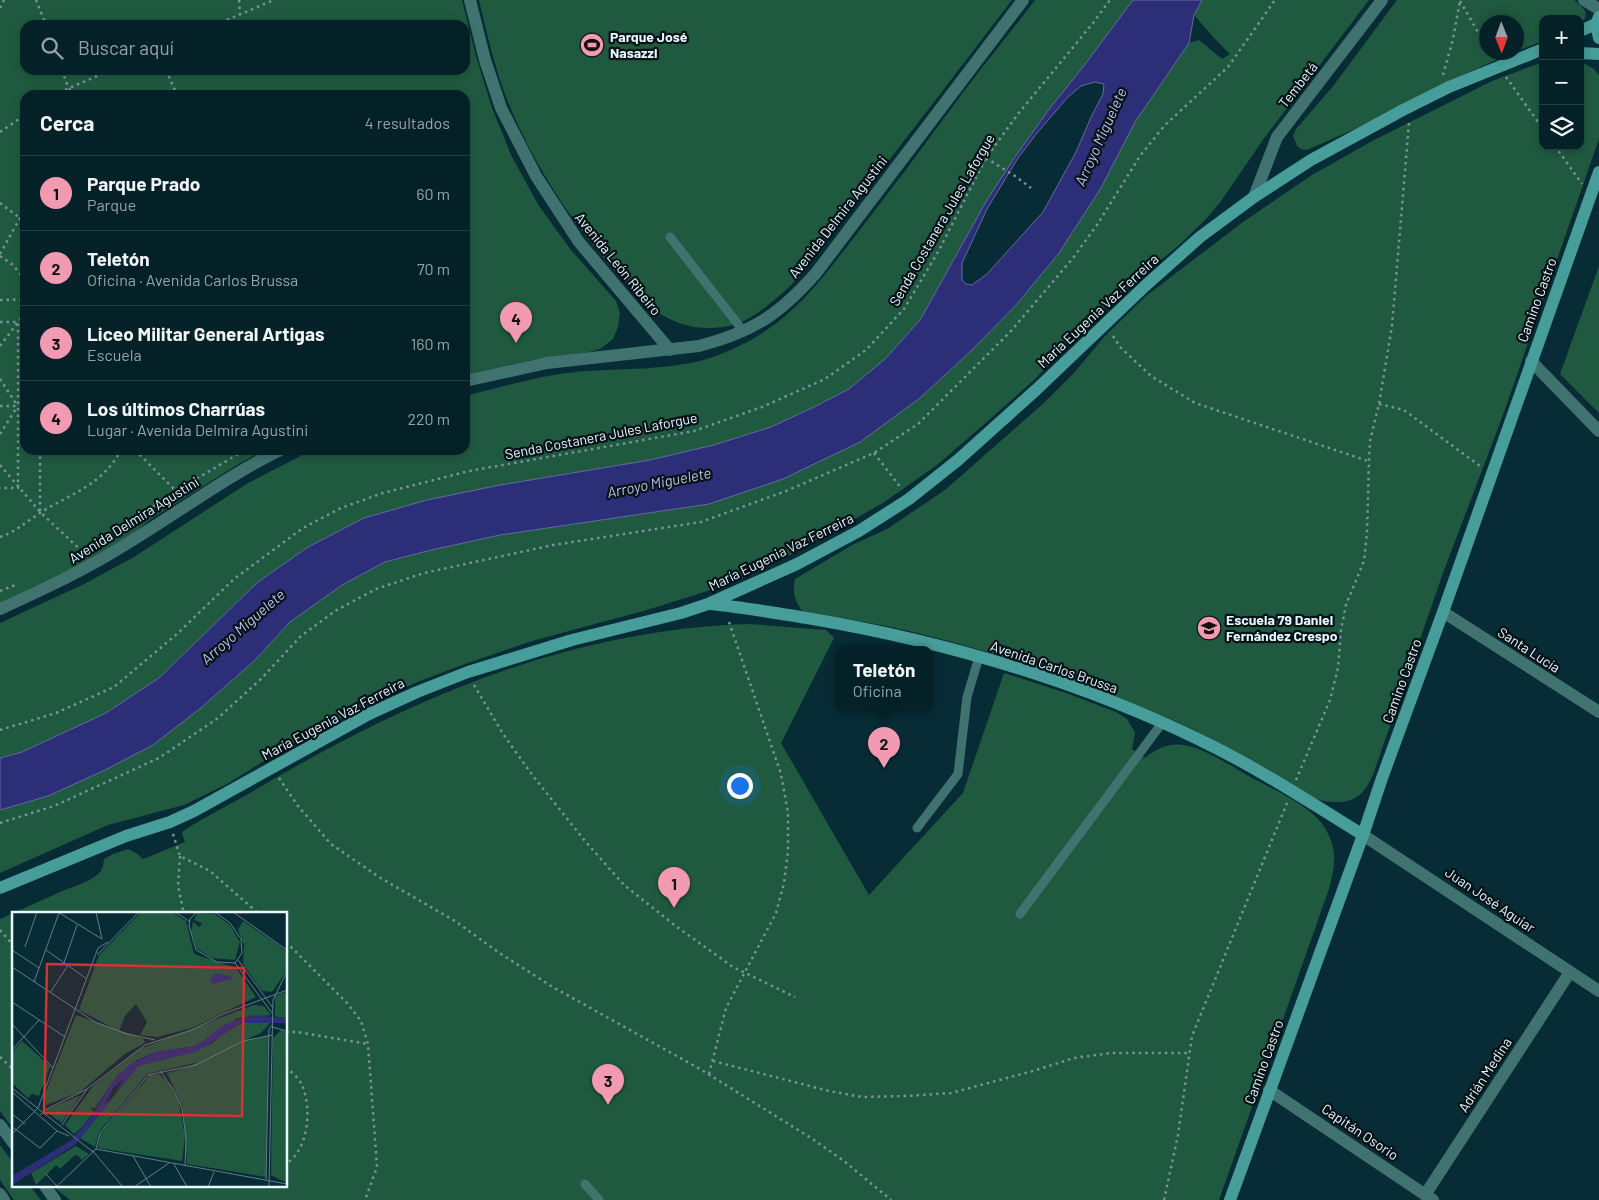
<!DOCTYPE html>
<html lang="es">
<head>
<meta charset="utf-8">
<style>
	:root { --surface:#052128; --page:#0e2930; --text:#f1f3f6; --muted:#97a3a8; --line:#263e45; --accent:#f19ab1 }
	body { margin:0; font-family:Barlow,sans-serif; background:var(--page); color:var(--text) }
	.controls { position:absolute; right:15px; top:15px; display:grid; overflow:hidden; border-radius:10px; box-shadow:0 2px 8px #0003 }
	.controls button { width:45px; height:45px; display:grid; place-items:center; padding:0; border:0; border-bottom:1px solid var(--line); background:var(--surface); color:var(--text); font:25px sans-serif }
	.compass { position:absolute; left:1479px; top:15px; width:45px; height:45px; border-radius:50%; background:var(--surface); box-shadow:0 2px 8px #0003; rotate:179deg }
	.you { position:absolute; left:739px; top:785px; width:18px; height:18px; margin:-12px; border:4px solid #fff; border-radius:50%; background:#1a73e8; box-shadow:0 0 0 8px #1a73e833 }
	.badge { display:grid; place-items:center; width:32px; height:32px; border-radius:50%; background:var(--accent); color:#111; font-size:16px; font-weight:700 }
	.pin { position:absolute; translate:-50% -41px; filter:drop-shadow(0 1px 2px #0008) }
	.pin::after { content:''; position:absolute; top:26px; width:18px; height:15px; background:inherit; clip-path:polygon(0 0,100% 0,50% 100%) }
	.popup { position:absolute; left:835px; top:646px; width:98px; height:65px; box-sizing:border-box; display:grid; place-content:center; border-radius:10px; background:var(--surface); filter:drop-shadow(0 1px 4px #0005); font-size:16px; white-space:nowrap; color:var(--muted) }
	.popup b { font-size:19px; color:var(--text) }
	.popup::after { content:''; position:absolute; left:50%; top:100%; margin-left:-10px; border:10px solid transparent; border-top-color:var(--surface) }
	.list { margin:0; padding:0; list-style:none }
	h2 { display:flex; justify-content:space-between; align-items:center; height:65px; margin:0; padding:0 20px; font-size:21px }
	h2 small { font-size:16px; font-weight:400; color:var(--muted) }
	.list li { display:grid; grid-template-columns:32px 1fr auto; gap:15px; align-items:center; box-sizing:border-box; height:75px; padding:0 20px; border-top:1px solid var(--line) }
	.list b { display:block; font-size:19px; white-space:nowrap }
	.list p { margin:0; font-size:16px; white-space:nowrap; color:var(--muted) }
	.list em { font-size:16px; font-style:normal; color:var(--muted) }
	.icon { flex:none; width:28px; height:28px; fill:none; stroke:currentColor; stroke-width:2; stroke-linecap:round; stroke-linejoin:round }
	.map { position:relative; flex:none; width:1599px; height:1200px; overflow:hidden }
	.search { position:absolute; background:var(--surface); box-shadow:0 2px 8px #0003; left:20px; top:20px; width:450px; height:55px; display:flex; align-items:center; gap:12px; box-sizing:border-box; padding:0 18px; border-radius:15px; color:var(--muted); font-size:19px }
	.panel { position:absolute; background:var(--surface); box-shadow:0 2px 8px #0003; left:20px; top:90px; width:450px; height:365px; border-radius:15px }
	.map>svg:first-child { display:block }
	.green { fill:#1f5940; fill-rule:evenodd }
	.water { fill:#2c2e77; stroke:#656b9f; fill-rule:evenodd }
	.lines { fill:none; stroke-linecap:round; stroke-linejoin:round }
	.path { stroke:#79939a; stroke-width:2.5; stroke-dasharray:2.5 4; stroke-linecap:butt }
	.lane { stroke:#40736f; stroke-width:9 }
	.street { stroke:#40736f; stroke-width:12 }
	.secondary { stroke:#479d99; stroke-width:12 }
	.labels { text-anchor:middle; stroke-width:4.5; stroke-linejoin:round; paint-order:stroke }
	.poi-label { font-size:14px; font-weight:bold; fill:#e9f8fd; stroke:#051217; text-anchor:start }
	.street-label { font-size:14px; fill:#e9f8fd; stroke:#051217 }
	.water-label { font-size:15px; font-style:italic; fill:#bac2ed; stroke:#051217 }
	.inset-road { fill:none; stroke:#617e86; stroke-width:1 }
	.view { fill:#d73233; fill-opacity:0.15; stroke:#d73233; stroke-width:2.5 }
	.inset-edge { fill:none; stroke:#e9f8fd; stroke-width:2.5 }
</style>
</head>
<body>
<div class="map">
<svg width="1599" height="1200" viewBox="0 0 1599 1200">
	<rect width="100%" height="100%" fill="#072c36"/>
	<!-- green -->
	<path class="green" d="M0,0H462L476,56L492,108L512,157L539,206L571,250L616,301L620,313L618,327L613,339L600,349L589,352L532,360L465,375V95H25V450H264L237,465L151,519L126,540L87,562L0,603ZM25,25H465V70H25Z
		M479,0H1012C961,67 910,133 859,199C844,218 830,236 815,255C807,266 798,279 787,289C771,303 750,322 728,326C671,337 641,301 607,262C566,214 532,161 508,102C495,69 487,34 479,0Z
		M1035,0H1133L1083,67L1050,108L1015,157L987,200L920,320L885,359L849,389L814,407L771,427L714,445L650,460L580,472L364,518L308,547L258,582L159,678L106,713L22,752L0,758V623L84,584L134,557L248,483L312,450H465V396C501,387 538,376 575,372C618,368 670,371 710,358C784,333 814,289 859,231C890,191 920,151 950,110C977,73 1007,37 1035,0Z
		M1202,0H1369L1265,137L1221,201L1206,219L1179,245L1101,310L1035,379L989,420L937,465L883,503L788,556L754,573L714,589L647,610L532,641L462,665L420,681L362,707L280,751L227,784L184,805L108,825L0,873V810L48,796L202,707L256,659L290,622L342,585L385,562L431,550L500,535L709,504L920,398L972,350L1017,304L1059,253L1101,188L1135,122L1189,43L1199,40L1222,59L1230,54L1215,39L1194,15Z
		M1397,0H1574C1585,9 1591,13 1580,25V19H1543V41L1517,51L1516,22H1486V52L1512,53L1465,74L1366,124L1307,150L1301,149L1297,146L1293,136L1296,129L1334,85Z
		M1580,61L1594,69L1599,75V139L1503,415L1443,573L1373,775C1364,794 1356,803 1333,802C1314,802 1298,789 1282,780C1262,768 1243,756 1223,745C1204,735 1185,725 1165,717C1086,684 1004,654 921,634C882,624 842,618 802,611C795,601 792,592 795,579L854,544L887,529L945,490L1045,402L1073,374L1104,337L1146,296L1243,222L1312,175L1372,141L1492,81L1543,62V146H1580Z
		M1599,266V413L1560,374Z
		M750,624L826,630L834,638L781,743L869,895L963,793L1004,673L1066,693L1116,712L1127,719L1135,733L1132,749L1145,758C1156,749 1168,743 1183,745C1204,747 1234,768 1252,778C1273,789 1297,800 1314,815C1320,820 1325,827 1328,834C1338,852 1334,871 1329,889L1219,1200H70L57,1190L54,1186H286V914H14V1130L0,1111V919L67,889C77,886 95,879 101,871C104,867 103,863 104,859L113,854L128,849L136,853L143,859L185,842L182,834L183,831C206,816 231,804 255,790C408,699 570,629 750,624Z
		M0,1145L14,1164V1186H30L41,1200H14L0,1180Z"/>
	<!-- water -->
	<path class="water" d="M1133,0H1202L1194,15L1189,43L1135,122L1101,188L1059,253L1017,304L972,350L920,398L860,442L783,479L709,504L500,535L431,550L385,562L342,585L290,622L256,659L202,707L153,745L103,771L48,796L0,810V758L22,752L106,713L159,678L258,582L308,547L364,518L427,500L500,485L650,460L714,445L771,427L814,407L849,389L885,359L920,320L987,200L1015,157L1050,108L1083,67ZM1095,82L1104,84L1103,94L1092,115L1076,152L1043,212L987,274L972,285L966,284L962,280V263L987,209L1018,158L1037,133L1068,97L1081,86Z"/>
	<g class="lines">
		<!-- path -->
		<path class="path" d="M36,0L46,25
			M239,0L240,14
			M1460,1L1486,46
			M0,8L4,0
			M215,25L274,0
			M62,70L68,87L73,95
			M166,70L177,95
			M1443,75L1453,39L1460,1
			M1506,77L1543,129
			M53,95L111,70
			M66,95L68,89
			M0,132L25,115
			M1555,146L1582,184
			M986,158L1015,176L1031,188
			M0,203L25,222
			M0,254L20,218L25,205
			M0,256L13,265L25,280
			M0,300L25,299
			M0,322H18V488H0
			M1113,336L1120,347L1151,376L1195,403L1368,461
			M0,346L25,313
			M0,379L17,405
			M1379,404L1404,410L1480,466
			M0,406H18
			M0,434L17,407
			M40,450V511
			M135,450L180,495
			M874,453L901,488
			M0,465L41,513L85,554
			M0,537C15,532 26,522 40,513C71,493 102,486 121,450
			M99,543L176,491L245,450
			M0,591L18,584
			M474,685L503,734L533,776L585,841L624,885L677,927L733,967L795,997
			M0,730L56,713L114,687L177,634L234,579L303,528L341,508L383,493L469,471L694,431L762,407L825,379L866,350L904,309L938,252L986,158L1018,114L1093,23L1110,0
			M279,778L298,806L331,844L379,877L455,921L498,952L551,986L700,1069L811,1138L844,1161L891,1200
			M1296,780L1330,700L1338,668L1341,630L1346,605L1364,561L1367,533L1369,461L1370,441L1379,404L1392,326L1409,123
			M0,823L54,806L159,758L218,718L261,679L301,636L335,611L376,589L424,573L553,545L701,522L786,491L874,453L918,424L1011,331L1073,258L1097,225L1140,156L1165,125L1228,67L1275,0
			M173,834L180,856L210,871L259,914
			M180,856L178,886L184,914
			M0,930L14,946
			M286,942L347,1003L361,1021L368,1044L377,1167L365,1200
			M286,1032H297L368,1044
			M0,1057L14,1070
			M713,1061L829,1091L862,1097L905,1096L951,1093L1033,1071L1074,1058L1111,1053H1189
			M286,1067C291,1072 299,1078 302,1085C312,1108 309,1149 286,1164
			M709,1074L726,1008L776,913L784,883L788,851V813L781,774L728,619
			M1164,1200L1178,1135L1192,1036L1287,803"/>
		<!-- lane -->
		<path class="lane" d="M670,237L744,332
			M917,828L958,774L967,697L979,657
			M1020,914L1162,723
			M585,1184L599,1200"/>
		<!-- street -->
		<path class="street" d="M470,0L485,60L501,108L536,176L579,242L670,350
			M1584,0L1599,9
			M1254,197L1277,137L1382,0
			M1531,361L1599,431
			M465,381L547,363L699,346C753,332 780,314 816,273L1023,0
			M0,609C44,589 87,569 128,543C179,512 227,476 280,450
			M1443,612L1599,712
			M1363,835L1599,991
			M1269,1090L1433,1200
			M0,1125L14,1144
			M45,1186L55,1200
			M0,1194L4,1200
			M1425,1195L1570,972"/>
		<!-- secondary -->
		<path class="secondary" d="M1599,17L1596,24L1599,38
			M1580,31L1596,24
			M1580,53L1599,54
			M710,604C742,607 775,613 807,618C943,641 1076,680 1200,740C1256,767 1310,802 1363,835
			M0,888L126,836L170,822L194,811L369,714L417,692L468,672L517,657L572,640L681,613L708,604L797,564L859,531L909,499L958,460L1037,389L1145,286L1200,237L1254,197L1311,160L1403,110L1449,87L1543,49
			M1230,1200L1363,835L1382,778L1443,612L1599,172"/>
	</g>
	<!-- icons -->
	<defs>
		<g id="stadium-disc" transform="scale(1.25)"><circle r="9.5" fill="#f19ab1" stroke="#051217"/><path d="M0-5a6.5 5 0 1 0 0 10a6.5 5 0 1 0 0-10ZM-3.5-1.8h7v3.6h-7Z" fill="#111"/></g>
		<g id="school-disc" transform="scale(1.25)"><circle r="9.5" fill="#f19ab1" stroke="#051217"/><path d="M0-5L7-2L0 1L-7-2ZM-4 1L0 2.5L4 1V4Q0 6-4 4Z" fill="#111"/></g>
	</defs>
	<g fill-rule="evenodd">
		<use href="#stadium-disc" x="592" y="45"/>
		<use href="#school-disc" x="1209" y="628"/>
	</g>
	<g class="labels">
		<!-- poi labels -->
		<g class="poi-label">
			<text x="610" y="42">Parque José<tspan x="610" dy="16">Nasazzi</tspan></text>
			<text x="1226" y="625">Escuela 79 Daniel<tspan x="1226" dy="16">Fernández Crespo</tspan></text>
		</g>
		<!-- street labels -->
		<g class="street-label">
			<text transform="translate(1298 85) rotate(-52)" y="5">Tembetá</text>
			<text transform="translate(838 217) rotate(-52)" y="5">Avenida Delmira Agustini</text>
			<text transform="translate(942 220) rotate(-60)" y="5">Senda Costanera Jules Laforgue</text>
			<text transform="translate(618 264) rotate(51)" y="5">Avenida León Ribeiro</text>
			<text transform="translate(1537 300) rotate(-70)" y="5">Camino Castro</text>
			<text transform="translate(1098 311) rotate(-43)" y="5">María Eugenia Vaz Ferreira</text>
			<text transform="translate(601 436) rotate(-11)" y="5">Senda Costanera Jules Laforgue</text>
			<text transform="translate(134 520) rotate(-32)" y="5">Avenida Delmira Agustini</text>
			<text transform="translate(781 552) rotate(-26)" y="5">María Eugenia Vaz Ferreira</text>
			<text transform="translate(1529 650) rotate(33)" y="5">Santa Lucía</text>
			<text transform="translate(1054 667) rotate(19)" y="5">Avenida Carlos Brussa</text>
			<text transform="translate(1402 681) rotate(-70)" y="5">Camino Castro</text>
			<text transform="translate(333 719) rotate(-28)" y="5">María Eugenia Vaz Ferreira</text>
			<text transform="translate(1490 900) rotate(34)" y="5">Juan José Aguiar</text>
			<text transform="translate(1264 1062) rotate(-70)" y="5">Camino Castro</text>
			<text transform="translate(1485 1075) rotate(-57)" y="5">Adrián Medina</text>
			<text transform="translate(1360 1132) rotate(34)" y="5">Capitán Osorio</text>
		</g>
		<!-- water labels -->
		<g class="water-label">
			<text transform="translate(1101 137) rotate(-66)" y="5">Arroyo Miguelete</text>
			<text transform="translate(659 483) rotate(-11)" y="5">Arroyo Miguelete</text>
			<text transform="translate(243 627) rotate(-41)" y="5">Arroyo Miguelete</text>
		</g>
	</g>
	<!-- overview -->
	<g transform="translate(12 912)">
		<rect width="275" height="275" fill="#072c36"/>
		<path d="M129,0H160L174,9L182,42L224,56L244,85L180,116L145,125L128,123L135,110L124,92L113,104L107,119L67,98L87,43ZM185,1L203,2L218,13L228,30L223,48L200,46L185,37L179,20L181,9L187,15L190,11L182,8ZM231,9L275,39V58L260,80L250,79L231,52L232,33L226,18ZM275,79V106L266,105L263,104V84ZM241,93L252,94L259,103L226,106L184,134L143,140L125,148L105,164L83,196L78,195L82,200L68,217L62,222L53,213L81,174L128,137ZM64,103L132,127L133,131L114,141L68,180L34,193L33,182ZM236,109L259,110L249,121L187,150L135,162L87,220L83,235L68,226L126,154L199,132L218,116ZM269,118L275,120V271L259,263L261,126ZM256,124L254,265L175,252L171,196L155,161L171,157L232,129ZM10,129L38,154L27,184L20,182L16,186L0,171V140ZM147,162L158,173L167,191L173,225L170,249L86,236L88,222L138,163ZM69,183L50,211L34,200V198ZM64,234L77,242L70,248L65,243L62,244L48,257L44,253L24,273L19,261Z" fill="#1f5940"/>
		<path d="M204,61L219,64L220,67L201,72L198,67ZM240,103L275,106V111H229L186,139L126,154L63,233L0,273V264L58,229L81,202L100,170L117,153L143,140L184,134L213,112ZM111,167L102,185L94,191L101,176Z" fill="#2c2e77" fill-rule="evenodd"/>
		<path class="inset-road" d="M46,0L90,27M84,0L90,27M163,0L177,9M185,0L178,7L177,14L184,38L205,50L223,51L230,41L229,27L218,11L203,0M221,0L275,38M13,35L25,0M0,38L27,56M34,38L75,67M85,43L127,0M226,48L261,96M52,51L65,13M223,51L260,101M0,55L83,110L112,121L143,128M22,70L47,1M38,81L56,53M0,90L53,125M0,112L41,156M260,115L275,119M0,138L27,108M148,159L161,177L170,196L174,227L173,254M0,176L81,240M0,180L45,219L57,224M0,202L13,212M28,203L33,198L75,177L133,133L180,118L211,102L275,78M50,213L75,177M2,216L28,236L45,219M0,222L26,196L86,36L96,30M84,237L275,272M80,238L111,275M121,244L139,275M162,252L175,275M33,261L45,274M254,267L257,117L260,113M44,275L84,237L88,221L136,163L184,153L231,129L260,123M122,275L157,251M196,275L202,260M257,275L261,88L275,59"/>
		<path class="view" d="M35,52L232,56L230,204L32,201Z"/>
		<rect width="275" height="275" class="inset-edge"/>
	</g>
</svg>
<div class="controls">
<button>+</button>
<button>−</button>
<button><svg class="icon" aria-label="layers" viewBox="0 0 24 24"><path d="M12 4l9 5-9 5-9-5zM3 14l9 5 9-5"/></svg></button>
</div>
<svg class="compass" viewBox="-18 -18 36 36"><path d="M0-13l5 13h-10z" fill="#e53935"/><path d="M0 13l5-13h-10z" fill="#97a3a8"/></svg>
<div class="you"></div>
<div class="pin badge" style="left:674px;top:908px">1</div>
<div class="pin badge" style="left:884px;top:768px">2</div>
<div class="popup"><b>Teletón</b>Oficina</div>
<div class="pin badge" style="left:608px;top:1105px">3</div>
<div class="pin badge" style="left:516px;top:343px">4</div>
<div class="search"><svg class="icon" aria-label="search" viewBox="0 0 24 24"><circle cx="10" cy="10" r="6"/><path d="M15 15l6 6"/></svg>Buscar aquí</div>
<section class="panel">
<h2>Cerca<small>4 resultados</small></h2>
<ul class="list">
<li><span class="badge">1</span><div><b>Parque Prado</b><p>Parque</p></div><em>60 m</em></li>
<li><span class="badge">2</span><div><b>Teletón</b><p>Oficina · Avenida Carlos Brussa</p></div><em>70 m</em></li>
<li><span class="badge">3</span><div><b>Liceo Militar General Artigas</b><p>Escuela</p></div><em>160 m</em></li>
<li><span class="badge">4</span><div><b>Los últimos Charrúas</b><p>Lugar · Avenida Delmira Agustini</p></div><em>220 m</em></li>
</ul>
</section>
</div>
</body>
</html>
